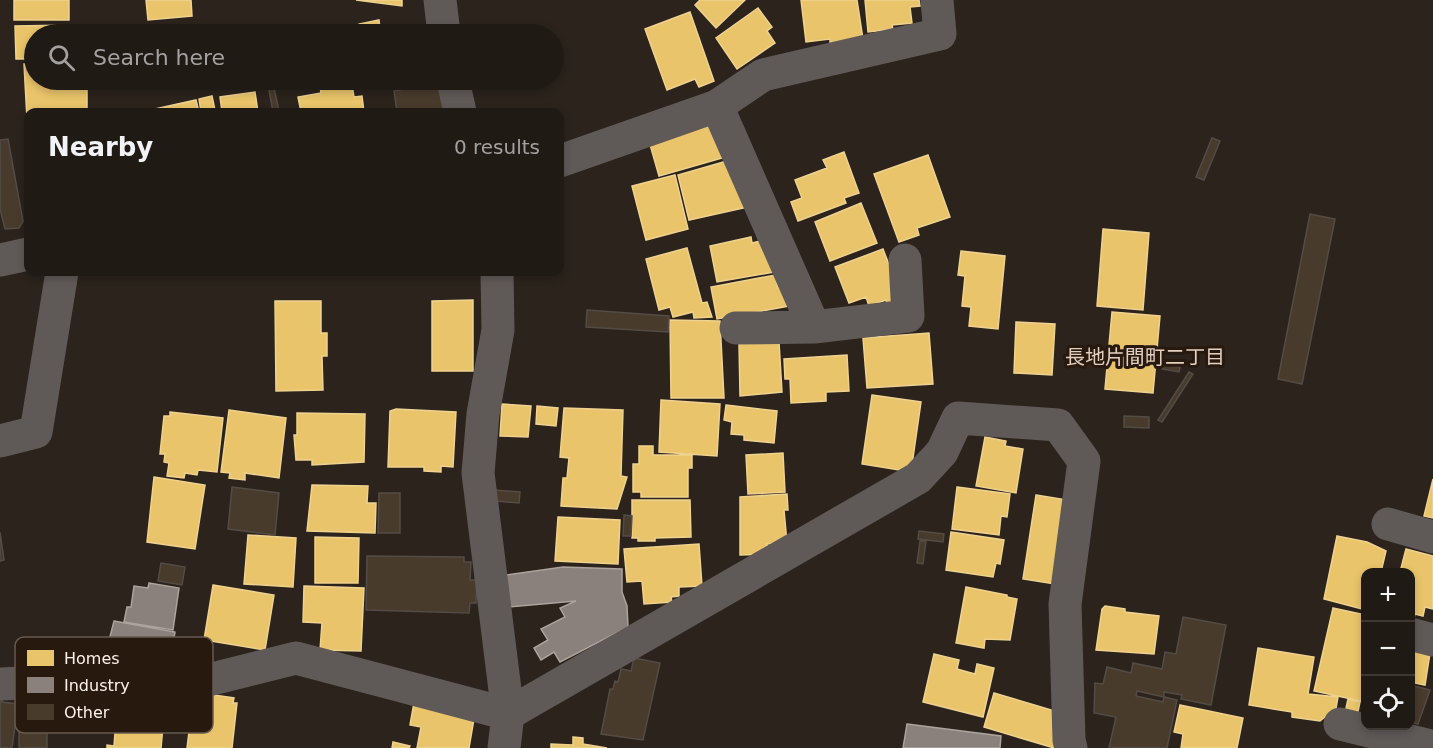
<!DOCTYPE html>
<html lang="en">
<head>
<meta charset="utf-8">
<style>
	:root { --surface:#201a15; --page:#2d2722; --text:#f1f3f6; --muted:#a2a1a0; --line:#3d3834 }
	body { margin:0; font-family:"DejaVu Sans","Noto Sans JP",sans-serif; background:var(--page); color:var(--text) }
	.controls { position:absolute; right:18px; bottom:18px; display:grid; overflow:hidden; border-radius:12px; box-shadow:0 3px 9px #0003 }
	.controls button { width:54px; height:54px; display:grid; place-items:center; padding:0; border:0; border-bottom:2px solid var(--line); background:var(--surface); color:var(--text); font:30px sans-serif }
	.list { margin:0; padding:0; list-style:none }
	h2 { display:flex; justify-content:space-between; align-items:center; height:78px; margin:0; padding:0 24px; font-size:26px }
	h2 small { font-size:20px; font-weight:400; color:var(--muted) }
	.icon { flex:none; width:33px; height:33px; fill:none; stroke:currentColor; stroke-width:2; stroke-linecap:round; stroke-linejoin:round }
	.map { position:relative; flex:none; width:1433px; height:748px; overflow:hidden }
	.search { position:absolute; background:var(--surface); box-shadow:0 3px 9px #0003; left:24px; top:24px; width:540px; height:66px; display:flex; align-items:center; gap:15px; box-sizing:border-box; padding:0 21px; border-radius:33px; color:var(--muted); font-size:22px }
	.panel { position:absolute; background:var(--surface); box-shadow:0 3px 9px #0003; left:24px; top:108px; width:540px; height:168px; border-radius:12px }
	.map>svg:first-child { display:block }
	.homes { fill:#e9c46a; stroke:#efd290; stroke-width:1.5 }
	.industry { fill:#8a817c; stroke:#aca39d; stroke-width:1.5 }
	.building { fill:#483b2c; stroke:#534c46; stroke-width:1.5 }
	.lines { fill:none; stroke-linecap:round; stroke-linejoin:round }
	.minor { stroke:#5f5a58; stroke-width:33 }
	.labels { text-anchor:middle; stroke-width:6; stroke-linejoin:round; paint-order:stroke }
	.neighbourhood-label { font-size:20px; fill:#e3cfbf; stroke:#27190d }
	.key { fill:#27190d; stroke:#675a4f; stroke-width:1.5 }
	.key-label { font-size:16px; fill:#fcf2e9 }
</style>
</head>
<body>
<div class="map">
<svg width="1433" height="748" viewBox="0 0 1433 748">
	<rect width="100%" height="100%" fill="#2b231c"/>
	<!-- homes -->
	<path class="homes" d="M14,0H69V20H14Z
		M146,0H191L192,16L148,20Z
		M356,0H402V6Z
		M700,0H745L716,28L695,5Z
		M801,0H857L863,39L830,44V39L806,42Z
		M865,0H919L920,6L910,7L912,23L892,25L893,29L868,32Z
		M758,8L772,27L767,31L775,43L737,69L716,38Z
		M690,12L714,81L699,87L695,79L667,90L645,29Z
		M379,20L380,29L385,28L386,34H340L360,31L359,24Z
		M72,25V34H34V59H16L15,26Z
		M189,27V30L199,29L200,34H143L142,30Z
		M34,63V80H87V109H63V112H28L27,119L24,64Z
		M140,80H203L204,84L141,89Z
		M319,80H351L354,97L362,96L364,112H301L298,97L321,93Z
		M358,80H393L394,83L360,89Z
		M255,92L258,112H217H222L220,97Z
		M212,96L215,110L201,112L199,99Z
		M196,100L199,112H147L146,111Z
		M713,125L722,158L659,176L649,141Z
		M844,152L859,193L844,198L846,203L798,221L791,202L802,198L795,180L827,168L823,160Z
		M928,155L950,217L917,228L919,235L899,242L874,174Z
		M734,159L748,207L689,220L678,175Z
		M675,175L688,229L646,240L632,186Z
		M861,203L877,243L830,261L815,222Z
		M1103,229L1149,233L1143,310L1097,306Z
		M751,237L752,243L768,239L780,271L717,282L710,246Z
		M687,248L702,303L707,302L712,317L694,318L693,312L673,317L670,307L659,310L646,259Z
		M883,249L903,301L888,307L886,300L869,306L866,297L849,303L835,267Z
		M961,251L1005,256L998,329L969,326L971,307L962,306L965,276L958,275Z
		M775,275L778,288L787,286L790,306L717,319L711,287Z
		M473,300V371H432V301Z
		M275,301H321V333H327V356H322L323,390L276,391Z
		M1112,312L1160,316L1153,393L1105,389Z
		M670,320L720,321L724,398H671Z
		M1016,322L1055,324L1052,375L1014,373Z
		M929,333L933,384L867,388L863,338Z
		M779,342L782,392L740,396L739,344Z
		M847,355L849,391L826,392V401L791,403L790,379H785L784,359Z
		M872,395L921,402L911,472L862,464Z
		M661,400L720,404L717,456L659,452Z
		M502,404L531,406L528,437L500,436Z
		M726,405L777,411L774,443L744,440V435L731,434L732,422L724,420Z
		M537,406L558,408L556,426L536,424Z
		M564,408L623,410L621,476L627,477L617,509L561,506L563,478H567L569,458L560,457Z
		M396,409L456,412L453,467L441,466V472L424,471V467H388L390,411Z
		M229,410L286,418L279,478L245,473V480L229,478L230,473L221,472Z
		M170,412L223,418L217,472L198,470L197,475L185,473L184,478L167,476L169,463L164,462L165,454H160L164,416H170Z
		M297,413L365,414L364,462L312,465V460H296L294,435H297Z
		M985,437L1006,441L1005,446L1023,449L1016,493L976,486Z
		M639,446H653V455H692V468H688V497H641V492H633V464H639Z
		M783,453L785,492L748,494L746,455Z
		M154,477L205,485L195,549L147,542Z
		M1433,479V518L1424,516Z
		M312,485L368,486L367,503H376L375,533L307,531Z
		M957,487L1010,494L1007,517L1001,516L999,535L952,529Z
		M787,494L788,510H784L787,543L767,544L768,554L740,555V497Z
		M1036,495L1080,502L1067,586L1023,579Z
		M632,500H690L691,537L655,538V541H638V538H632Z
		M558,517L620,520L618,564L555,561Z
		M951,532L1004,540L1000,564L996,563L993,577L946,570Z
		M248,535L296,538L293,587L244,584Z
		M1337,536L1367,542L1386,551L1381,572H1366V610L1324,599Z
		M315,537L359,538L358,583H315Z
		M699,544L702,586L679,587V596L671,597L672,602L644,604L642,581L627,582L624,549Z
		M1406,549L1433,556V609L1425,607L1423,616L1415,614L1413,622L1410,572H1400Z
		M213,585L274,595L265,650L204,640Z
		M304,586L364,588L361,651L320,650L322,623L303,622Z
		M966,587L1007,595V597L1017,599L1010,640L985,639L984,648L956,643Z
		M1105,606L1125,609V612L1159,616L1154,654L1096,650L1102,609Z
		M1333,608L1366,615V679L1361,701L1314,691Z
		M1258,648L1314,657L1308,694L1338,697L1336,708L1320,721L1292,717V712L1249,705Z
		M1410,648L1430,653L1425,685L1410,682Z
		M934,654L959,660L957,669L975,674L977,664L994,668L983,717L923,702Z
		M112,688L166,693L161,748H107V745L114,746L116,720L109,719Z
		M186,691L234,698L233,703H237L232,748H187L191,716L185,715Z
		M994,693L1068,715L1054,748L984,727Z
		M415,697L475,713L469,748H417L421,727L410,725Z
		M1348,699L1360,702L1357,716L1345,713Z
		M1180,705L1243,718L1237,748H1181L1183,734L1174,732Z
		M573,737L583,738V744L607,748H551V744L573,745Z
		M393,742L410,746L409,748H392Z"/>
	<!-- industry -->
	<path class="industry" d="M563,567L622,569V592L627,606L628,627L560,662L554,652L541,660L534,648L548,640L541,629L565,617L560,608L576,601L509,607L506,575Z
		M149,583L179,588L173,630L124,622L127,607H131L134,586L148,588Z
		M114,621L175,632L168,671L104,660Z
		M907,724L1001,736L1000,748H903Z"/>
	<!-- building -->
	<path class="building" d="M273,83L279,111L273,112L268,85Z
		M438,83L444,112H397L394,91Z
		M1212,138L1220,141L1204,180L1196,177Z
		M8,139L23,221L19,228L5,229L0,209V140Z
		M1310,214L1335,219L1302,384L1278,379Z
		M587,310L669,316L668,332L586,327Z
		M1163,364L1180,367L1179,372L1162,369Z
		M1189,372L1193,374L1162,422L1158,420Z
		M1124,416L1149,417V428L1124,427Z
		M232,487L279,493L275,535L228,529Z
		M494,490L520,492L519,503L494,501Z
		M379,493H400V533H378Z
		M624,515L632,516L631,536H623Z
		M919,531L944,534L943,542L918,539Z
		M0,532L4,560L0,561Z
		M920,541H926L923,564L917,563Z
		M367,556L464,557V562H471L470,580H477L476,603H470L469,613L366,610Z
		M161,563L185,567L182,585L158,581Z
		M1183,617L1226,625L1211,705L1181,699L1182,695L1164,692V697L1137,691L1136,696L1163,702L1164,697L1177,700L1167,748H1109L1116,717L1094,713L1095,683L1103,684L1107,667L1131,673L1133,663L1162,669L1165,652L1176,654Z
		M634,658L660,663L643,740L601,734L610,689H613L615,681L618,682L621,669L631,671Z
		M1410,685L1430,690L1418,724L1410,722Z
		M0,697H3L2,702L18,704L12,748H0Z
		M19,726L47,727V748H19Z"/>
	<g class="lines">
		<!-- minor -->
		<path class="minor" d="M440,0L444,34
			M453,80L460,112
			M717,106L814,327L908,316L905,260
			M560,161L717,106L763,75L940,34L937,0
			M0,260L28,254
			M497,272L498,330L483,414L478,473L508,714L504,748
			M736,328L814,327
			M0,441L36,432L62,272
			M1388,524L1433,537
			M1410,634L1433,640
			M0,684L45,682L184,686L296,658L508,714L918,478L942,452L958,418L1058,425L1084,461L1065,604L1069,740L1071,748
			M1340,724L1427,745"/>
	</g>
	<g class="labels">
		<!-- neighbourhood labels -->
		<g class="neighbourhood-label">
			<text x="1145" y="364">長地片間町二丁目</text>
		</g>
	</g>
	<!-- legend -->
	<rect x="15" y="637" width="198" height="96" rx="9" class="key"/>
	<rect x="27" y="650" width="27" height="16" fill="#e9c46a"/>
	<rect x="27" y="677" width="27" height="16" fill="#8a817c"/>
	<rect x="27" y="704" width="27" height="16" fill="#483b2c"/>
	<g class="key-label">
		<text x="64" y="664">Homes</text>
		<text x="64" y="691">Industry</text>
		<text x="64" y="718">Other</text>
	</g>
</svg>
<div class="controls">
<button>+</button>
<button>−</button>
<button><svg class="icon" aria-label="locate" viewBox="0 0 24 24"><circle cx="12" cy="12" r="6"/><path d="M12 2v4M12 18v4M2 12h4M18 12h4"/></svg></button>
</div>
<div class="search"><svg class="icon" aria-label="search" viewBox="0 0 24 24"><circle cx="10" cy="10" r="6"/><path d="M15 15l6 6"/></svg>Search here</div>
<section class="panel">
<h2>Nearby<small>0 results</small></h2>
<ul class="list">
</ul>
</section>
</div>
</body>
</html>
